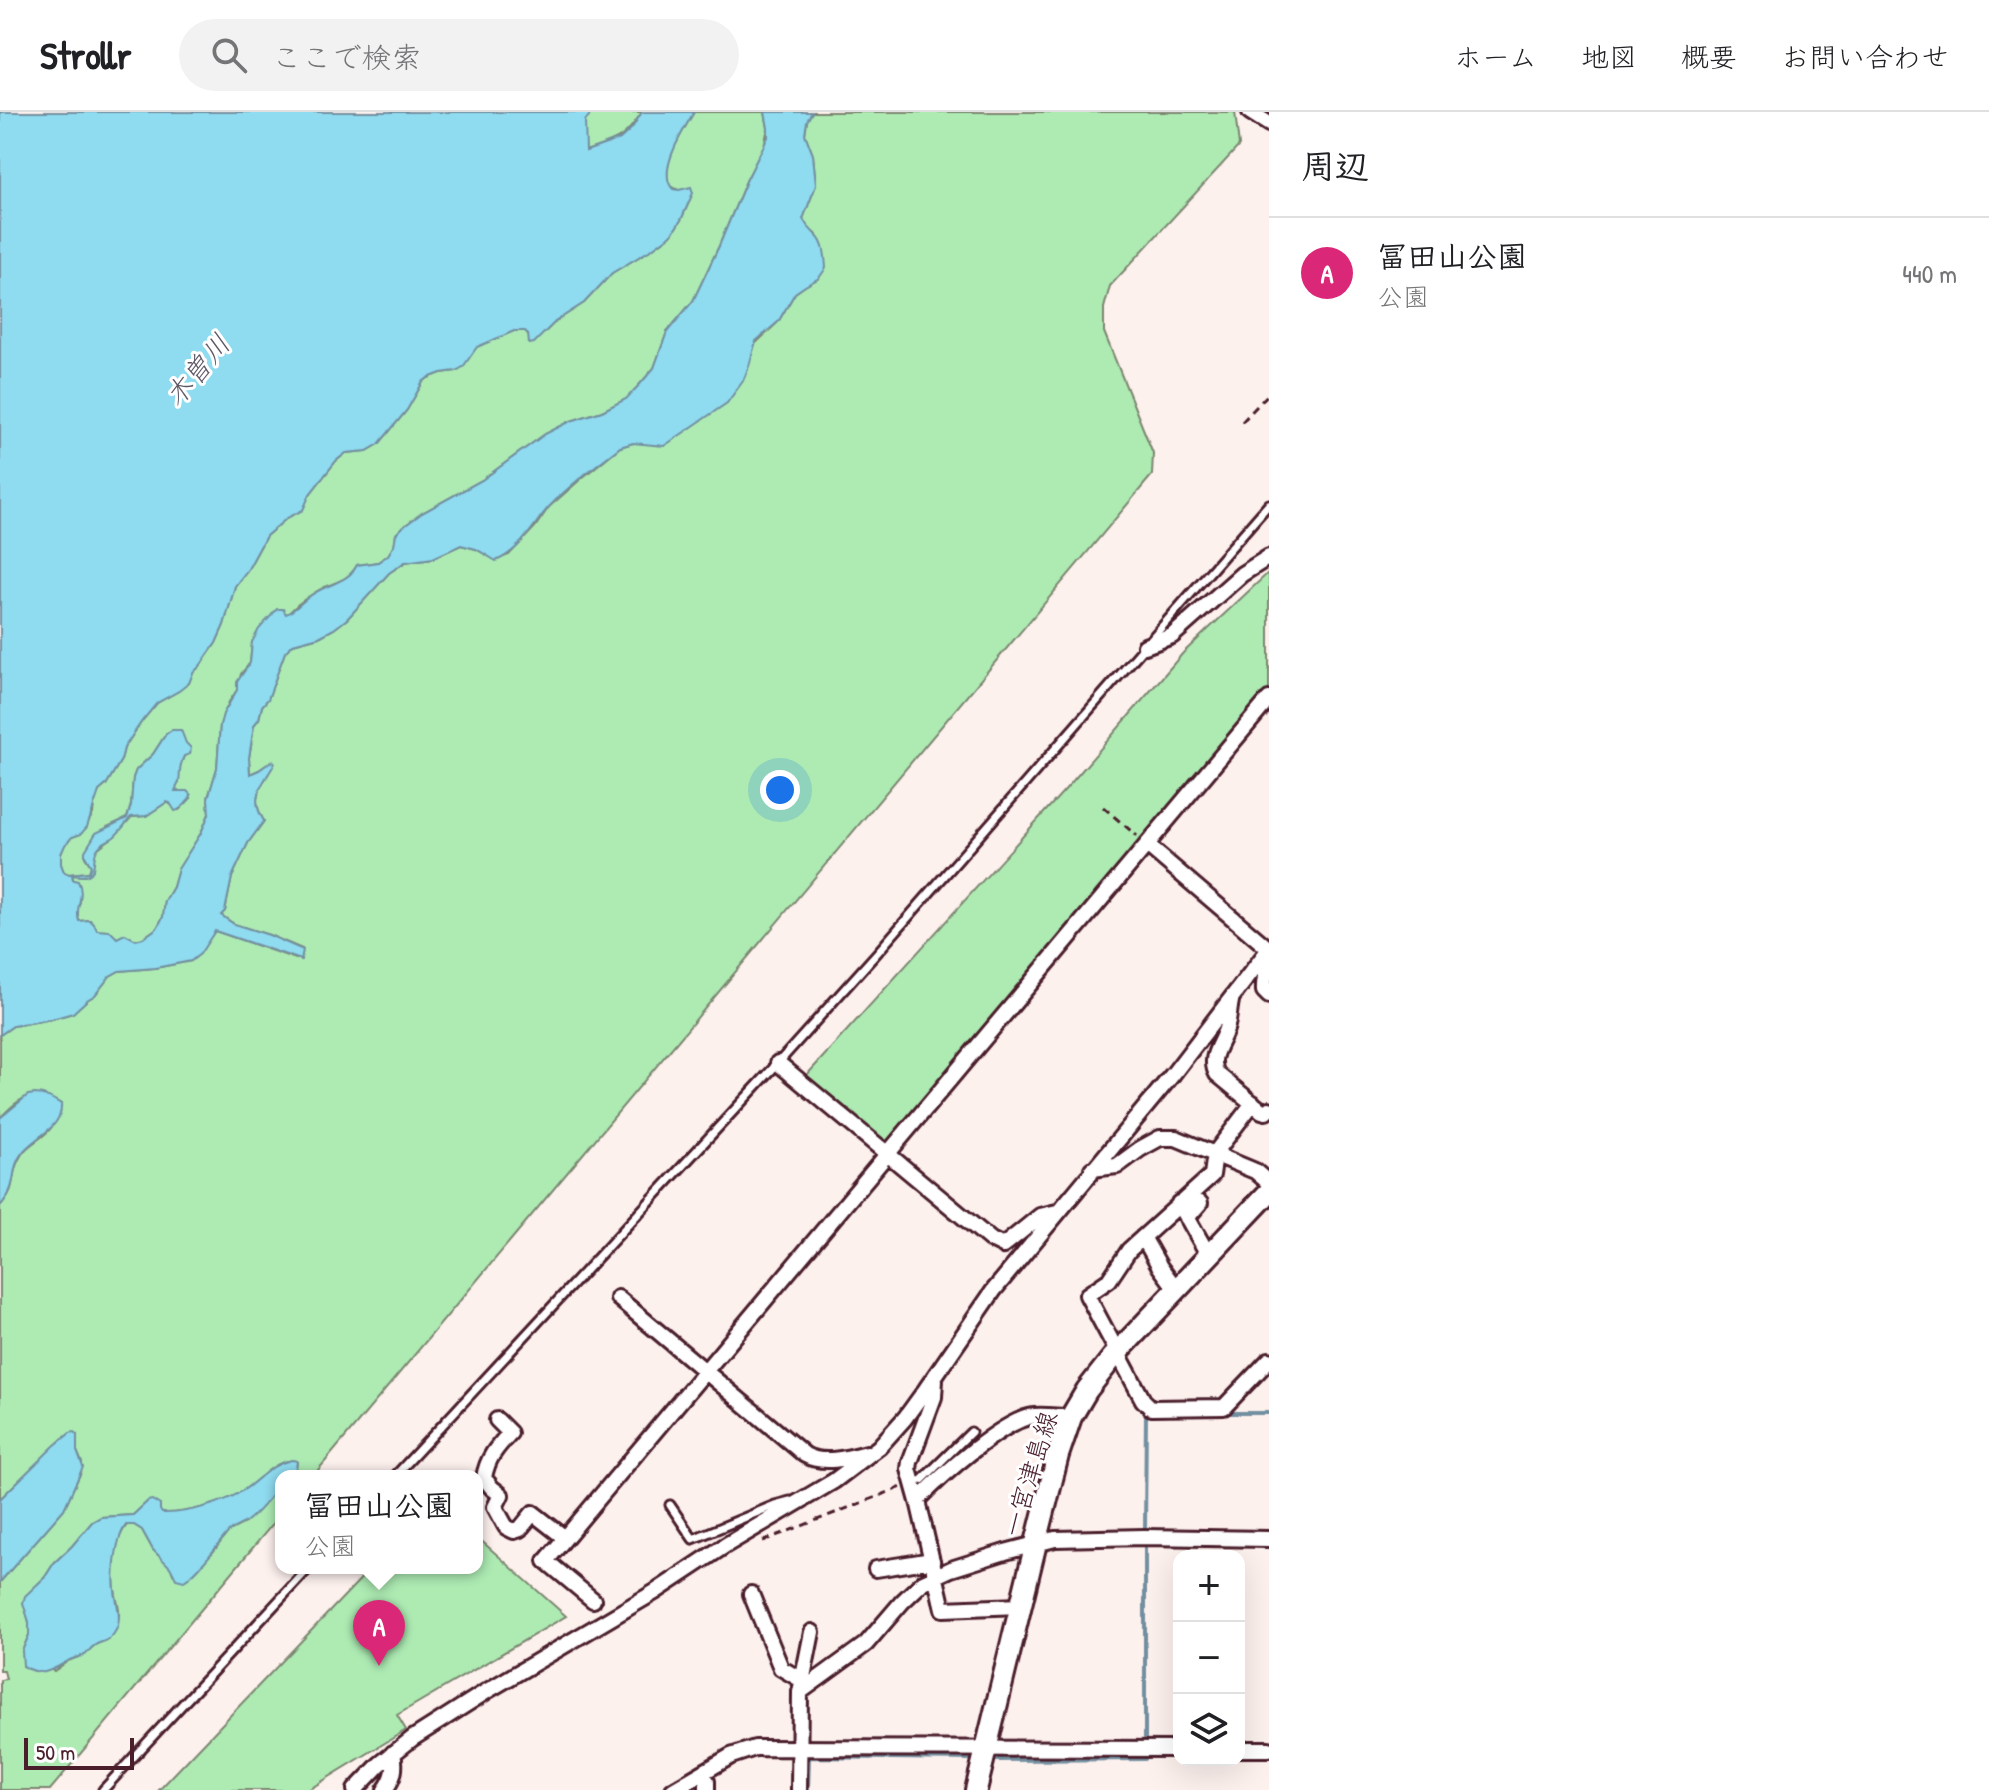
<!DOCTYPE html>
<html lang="ja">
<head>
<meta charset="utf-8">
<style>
	:root { --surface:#fff; --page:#f2f2f2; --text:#202124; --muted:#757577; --line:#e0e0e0; --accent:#db2777 }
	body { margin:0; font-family:"Patrick Hand","Klee One",sans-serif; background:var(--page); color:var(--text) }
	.controls { position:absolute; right:24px; bottom:24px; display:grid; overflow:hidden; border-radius:16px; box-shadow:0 8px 32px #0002 }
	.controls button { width:72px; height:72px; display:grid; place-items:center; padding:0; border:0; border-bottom:2px solid var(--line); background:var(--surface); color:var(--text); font:40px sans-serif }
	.scale { position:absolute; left:24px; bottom:20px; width:110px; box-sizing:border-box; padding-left:8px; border:4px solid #4a1f2b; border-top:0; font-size:22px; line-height:28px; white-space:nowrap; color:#4a1f2b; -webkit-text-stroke:6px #fff; paint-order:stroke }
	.you { position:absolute; left:780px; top:678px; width:28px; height:28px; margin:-20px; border:6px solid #fff; border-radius:50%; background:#1a73e8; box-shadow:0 0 0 12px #1a73e833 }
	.badge { display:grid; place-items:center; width:52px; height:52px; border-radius:50%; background:var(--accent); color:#fff; font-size:26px; font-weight:700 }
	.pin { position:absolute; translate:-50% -66px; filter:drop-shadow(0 2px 4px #0008) }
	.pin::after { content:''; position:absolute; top:42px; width:28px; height:24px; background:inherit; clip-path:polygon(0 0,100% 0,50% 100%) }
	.popup { position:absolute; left:275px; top:1358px; width:208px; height:104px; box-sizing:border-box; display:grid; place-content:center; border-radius:16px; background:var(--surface); filter:drop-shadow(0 2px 6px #0005); font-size:26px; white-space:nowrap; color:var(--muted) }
	.popup b { font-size:30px; color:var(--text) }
	.popup::after { content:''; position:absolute; left:50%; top:100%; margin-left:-16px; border:16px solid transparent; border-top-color:var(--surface) }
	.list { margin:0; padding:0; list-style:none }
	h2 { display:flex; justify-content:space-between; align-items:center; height:104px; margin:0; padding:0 32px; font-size:34px }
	h2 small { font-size:26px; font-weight:400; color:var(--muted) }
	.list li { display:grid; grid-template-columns:52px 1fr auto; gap:24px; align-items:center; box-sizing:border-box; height:112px; padding:0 32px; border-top:2px solid var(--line) }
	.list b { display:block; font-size:30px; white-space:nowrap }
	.list p { margin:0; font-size:26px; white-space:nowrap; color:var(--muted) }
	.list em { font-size:26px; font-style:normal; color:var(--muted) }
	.icon { flex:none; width:44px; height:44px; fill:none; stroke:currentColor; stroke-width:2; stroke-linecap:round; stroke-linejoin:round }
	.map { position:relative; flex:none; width:1269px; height:1678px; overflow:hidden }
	header { display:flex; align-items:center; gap:48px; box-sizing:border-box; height:112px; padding:0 40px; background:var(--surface); border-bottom:2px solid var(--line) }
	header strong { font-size:38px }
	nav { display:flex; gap:44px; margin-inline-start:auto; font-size:28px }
	.search { width:560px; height:72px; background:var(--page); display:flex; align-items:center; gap:20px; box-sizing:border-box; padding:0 28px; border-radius:44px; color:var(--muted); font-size:30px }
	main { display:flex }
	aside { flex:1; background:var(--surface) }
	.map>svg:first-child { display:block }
	.green { fill:#adebb3; stroke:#7c856f; stroke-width:2 }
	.water { fill:#8fdbf0; stroke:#7390a1; stroke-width:2 }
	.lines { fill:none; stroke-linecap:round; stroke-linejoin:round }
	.stream { stroke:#7390a1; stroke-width:4 }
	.lane-casing { stroke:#4a1f2b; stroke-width:13 }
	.street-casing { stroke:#4a1f2b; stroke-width:20 }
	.secondary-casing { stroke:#4a1f2b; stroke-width:26 }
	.path { stroke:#4a1f2b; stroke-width:3; stroke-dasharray:8 6; stroke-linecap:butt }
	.lane { stroke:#fff; stroke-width:7 }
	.street { stroke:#fff; stroke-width:14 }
	.secondary { stroke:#fff; stroke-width:20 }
	.labels { text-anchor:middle; stroke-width:6; stroke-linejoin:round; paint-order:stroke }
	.street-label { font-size:26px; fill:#4a1f2b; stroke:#fff }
	.water-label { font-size:28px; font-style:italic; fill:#5f5766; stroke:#fff }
</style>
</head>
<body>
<header>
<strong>Strollr</strong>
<div class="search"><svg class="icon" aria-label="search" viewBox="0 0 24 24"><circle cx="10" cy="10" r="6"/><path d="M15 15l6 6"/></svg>ここで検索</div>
<nav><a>ホーム</a><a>地図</a><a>概要</a><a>お問い合わせ</a></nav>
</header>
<main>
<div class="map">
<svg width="1269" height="1678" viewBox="0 0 1269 1678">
	<rect width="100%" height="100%" fill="#fdf1ee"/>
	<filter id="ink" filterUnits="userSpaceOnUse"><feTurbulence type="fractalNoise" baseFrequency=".0125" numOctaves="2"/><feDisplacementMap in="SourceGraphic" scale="16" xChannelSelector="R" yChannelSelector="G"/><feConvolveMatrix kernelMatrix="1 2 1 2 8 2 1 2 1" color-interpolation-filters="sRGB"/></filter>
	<g filter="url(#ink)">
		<!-- green -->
		<path class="green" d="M592,0H642C623,29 617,28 585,39V8Z
			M694,0H765L768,16L764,34L746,69L719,134L693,189L667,220L654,256L627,287L602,299L571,309L545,322L482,368L422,401L403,415L396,422L395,433L388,443L378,450L357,453C350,467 338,469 325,475C317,479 308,485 301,490C295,494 292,499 286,503L252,530L250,551L241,562L237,578L229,590L220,613L217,656L208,686L209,702L201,721L178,758L173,775L165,789L163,805L157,816L143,826L136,828L117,826L97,818L90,808L79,809L77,797L80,790L72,763L85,764L93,758C92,735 98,737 113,725C120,720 125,711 132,705L146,704L167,690L179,698L191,686L184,679H175V676L179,671V657L184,644L166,622L153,642L136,658L133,666L131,693L127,706L107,715L85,745L91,754L89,760L68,762L64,760L61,752V742L65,732L72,725L81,722L93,702L94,690L99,679L106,673L121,648L124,636L142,609L157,591L189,571L193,560L200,554L216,531L224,513L235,474L248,457L266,424L287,406L310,382L336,349L346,341L367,339L379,332L407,298L423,270L428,266L441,261L456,259L476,235L514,219H525L528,222L546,219L556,209L584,191L612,161L652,137L671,123L681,108L690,88L679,78L669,74C661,51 683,19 694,0Z
			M812,0H1235L1239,34L1110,174L1104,196V220L1153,341L1152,363L313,1364H289L296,1356L297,1349C273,1346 262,1368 243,1379C222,1392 186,1402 162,1401L148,1389L133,1403L101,1405L92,1410L72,1434L54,1451L45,1465L26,1484L24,1491L29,1510V1523L22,1539L54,1559L68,1549L86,1542L94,1533L109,1527C112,1520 117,1511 119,1503C120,1497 117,1490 116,1483C112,1465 114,1427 127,1413H134L142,1418L153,1438L171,1455L173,1462L201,1452L213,1440L229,1419L243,1412L252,1404L281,1372V1402L50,1678H0V1568L6,1567L4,1559H0V1470L64,1397L81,1360L82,1351L77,1339V1323L63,1326L0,1387V1094C18,1075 9,1066 19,1047C26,1032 42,1028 51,1016C56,1009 58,999 61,992C33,975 22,984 0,1006V923L13,914L52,907L72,901L87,888L95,883L110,864L119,859L155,856L191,849L215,819L296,847L302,837L269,823L234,812L221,803L225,799L232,765L248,731L264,709C247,682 266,674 272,649L259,658L250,662L249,646L254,613L259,607L262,594L268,587L285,540L293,532L319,525L334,517L347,507L389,461L406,450L433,446L461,433L476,437L496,448L509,443L535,415L549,395L582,366L620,335L633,331L755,232L778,210L795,181L805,174L819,166L817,123L807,116L803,107L816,73L813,43L805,22L807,9Z
			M1269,460V580L887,1036L805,965L1071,671L1183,541Z
			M477,1425L566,1504L397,1603L406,1618L308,1678H159L371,1456H477Z"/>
		<!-- water -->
		<path class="water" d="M0,0H592L585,9L586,39L620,27L632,16L642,0H694C684,17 656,60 673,77L679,78L691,75L693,81L681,108L671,123L652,137L612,161L584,191L556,209L534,231L529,232L528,222L525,219H514L477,235L463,255L456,259L441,261L428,266L423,270L407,298L379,332L367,339L346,341L336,349L310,382L303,398L287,406L266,424L248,457L235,474L224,513L216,531L200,554L193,561L189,571L179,579L157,591L142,609L124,636L121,648L106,673L99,679L87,715L81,722L72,725L65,733L61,742V752L64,760L69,762L89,760L91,754L85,744V739L96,721L127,706L131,693L133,666L136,658L153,642L166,622L172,618H181L186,631L191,636L190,642L184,644C178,656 181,659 179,670C178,673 176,676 175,679H187L191,683C190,689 180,698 175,699L170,691L167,690L146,704L131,705C126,711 120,720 114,725C108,729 102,730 98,736C92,744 96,755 91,761C86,766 78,763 72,763L73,768L78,769C86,784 74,795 79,809L90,808L94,812L97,818L110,819L117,826L125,822L136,828L143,826L157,816L163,805L165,789L173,775L178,757L201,721L209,702L208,686L217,656L220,613L223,602L237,578V570L250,551L252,530L259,517L277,497H283L286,502C296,498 303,488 313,482C328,472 349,470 357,453L378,450L388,443L394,433L396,422L403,415L422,401L482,368L545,322L571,309L602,299L626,287L641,271L654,256L667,220L693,189L719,134L746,69L768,25V16L765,0H812L807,9L805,22L813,43L816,73L803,107C807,115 810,117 816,123C825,132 825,144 826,156L819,166L805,174L795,181L778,210L756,229L749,254L743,269L727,291L664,334L633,331L620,335C596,354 569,373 548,396C532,415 520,439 496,449L476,437L461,433L433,446L405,450L389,461L347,507L334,517L319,525L293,532L285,540L268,587L262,594L259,607L254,613L249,646L250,662L259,658L272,649L275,651C263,673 248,684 264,709L248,731L232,765L225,799L221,803L234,812L269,823L303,838L301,848L215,819L200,842L191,849L155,856L119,859L110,864L95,883L87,888L73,901L52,907L13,914L0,923Z
			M35,982C45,982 53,987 61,992C63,1016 35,1024 22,1041C9,1058 19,1074 0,1094V1006L28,983Z
			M74,1320L77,1323V1339L83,1355L64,1397L0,1470V1387L54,1334L70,1321Z
			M292,1348L297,1349L296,1356L289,1364H281V1372C270,1385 260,1399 247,1409C240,1414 231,1416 226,1423C215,1436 198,1461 184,1469L176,1467L170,1455L153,1438L142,1418L134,1413H126C115,1427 113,1462 115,1479C117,1496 125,1512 110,1526C106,1530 98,1530 94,1534C90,1536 88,1541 85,1543C80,1545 73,1546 68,1549C49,1560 43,1565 23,1554L22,1539L29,1523V1510L23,1491L25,1484L45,1465L54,1451L72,1434L92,1410L101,1405L133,1403L148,1389L152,1388L160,1393V1398L162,1401C186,1402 226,1391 245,1377C262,1365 271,1352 292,1348Z"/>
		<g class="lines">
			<!-- stream -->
			<path class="stream" d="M1223,1301H1269
				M1145,1419L1146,1301H1151
				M1145,1431V1626
				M997,1648L1145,1647V1644
				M808,1678L809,1645L971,1647"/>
			<!-- lane casing -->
			<g class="lane-casing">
				<path id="lane" d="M395,1364L778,951L877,841L1269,392
					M912,1371L922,1368L971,1320
					M670,1393L693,1427L775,1393L790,1389
					M103,1678L309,1456"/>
			</g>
			<!-- street casing -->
			<g class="street-casing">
				<path id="street" d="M1250,0L1269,12
					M1145,534L1172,524L1242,462L1269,445
					M1147,733L1269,837
					M1267,840C1269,854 1263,865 1264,879L1269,884
					M1231,889C1229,898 1229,908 1226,917C1221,933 1208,945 1217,962L1262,999L1266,1000L1269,997
					M778,951L991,1128L1003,1134L1040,1104L1057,1100
					M1253,991L1215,1041L1212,1063L1129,1138L1109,1168L1087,1183L1143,1288L1151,1296L1224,1295L1269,1248
					M1092,1057L1117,1054L1140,1037L1160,1026H1176L1255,1059L1269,1071
					M1179,1091L1209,1144
					M1187,1106L1200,1091
					M1143,1125L1160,1155L1177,1178
					M618,1186L805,1343C823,1353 848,1346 867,1341
					M935,1268L934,1285L910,1350L909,1357L919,1393L943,1497L1020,1494
					M497,1308L510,1321C497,1335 487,1346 484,1366L492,1376L501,1383L495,1395L506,1415L514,1419L520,1417L533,1401L565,1426
					M918,1388C939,1366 1004,1307 1034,1304C1046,1303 1059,1305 1071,1305
					M876,1457L932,1448
					M751,1482L781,1556L803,1569
					M593,1488L546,1449L1269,587
					M801,1575L812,1520
					M1239,1637H1269
					M702,1661L707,1669V1678
					M355,1678L380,1652L413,1626L487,1579L655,1480L726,1433L834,1369L879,1335L905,1306L926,1277L994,1178L1173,962L1269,837
					M385,1678C394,1666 396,1656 393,1641
					M673,1678L731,1644L755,1636L1179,1637
					M799,1678L800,1580L866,1532L902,1490L923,1470L951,1457L1005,1440L1055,1427L1144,1425L1269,1427"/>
			</g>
			<!-- secondary casing -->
			<g class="secondary-casing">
				<path id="secondary" d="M976,1678L1036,1431L1058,1343L1071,1305L1087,1278L1113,1245L1269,1080"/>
			</g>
			<!-- path -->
			<path class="path" d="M1242,310L1269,281
				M1103,695L1137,724
				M763,1429L902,1375"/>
			<!-- lane -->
			<use href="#lane" class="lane"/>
			<!-- street -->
			<use href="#street" class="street"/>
			<!-- secondary -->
			<use href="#secondary" class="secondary"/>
		</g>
	</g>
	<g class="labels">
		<!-- street labels -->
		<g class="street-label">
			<text transform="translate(1030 1362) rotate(-73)" y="9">一宮津島線</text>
		</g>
		<!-- water labels -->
		<g class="water-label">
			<text transform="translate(197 258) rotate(-50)" y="10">木曽川</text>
		</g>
	</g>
</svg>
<div class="controls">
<button>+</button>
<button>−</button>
<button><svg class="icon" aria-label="layers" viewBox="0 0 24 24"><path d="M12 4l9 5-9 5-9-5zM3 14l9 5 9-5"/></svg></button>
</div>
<div class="scale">50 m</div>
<div class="you"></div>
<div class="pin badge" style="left:379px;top:1554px">A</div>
<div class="popup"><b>冨田山公園</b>公園</div>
</div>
<aside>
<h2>周辺<small></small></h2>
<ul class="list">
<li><span class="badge">A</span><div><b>冨田山公園</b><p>公園</p></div><em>440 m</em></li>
</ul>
</aside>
</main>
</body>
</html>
